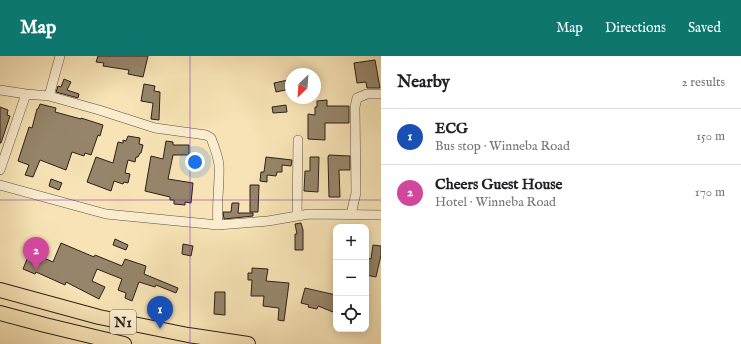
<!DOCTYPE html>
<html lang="en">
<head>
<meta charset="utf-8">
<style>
	:root { --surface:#fff; --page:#f2f2f2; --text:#202124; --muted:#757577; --line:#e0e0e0; --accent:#0f766e }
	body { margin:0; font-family:"IM FELL English",serif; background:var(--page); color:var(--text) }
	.controls { position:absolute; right:12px; bottom:12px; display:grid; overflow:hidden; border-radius:8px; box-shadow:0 2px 10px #0003 }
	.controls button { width:36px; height:36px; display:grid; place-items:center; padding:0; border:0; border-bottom:1px solid var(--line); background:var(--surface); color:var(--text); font:20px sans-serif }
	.compass { position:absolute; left:285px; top:12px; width:36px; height:36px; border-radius:50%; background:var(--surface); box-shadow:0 2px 10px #0003; rotate:205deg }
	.you { position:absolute; left:195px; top:106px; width:14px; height:14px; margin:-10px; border:3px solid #fff; border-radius:50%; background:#1a73e8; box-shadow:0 0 0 6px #1a73e833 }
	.badge { display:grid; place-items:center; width:26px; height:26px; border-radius:50%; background:var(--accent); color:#fff; font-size:13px; font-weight:700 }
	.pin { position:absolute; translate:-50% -33px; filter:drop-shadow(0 1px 2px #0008) }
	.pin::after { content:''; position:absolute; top:21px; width:14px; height:12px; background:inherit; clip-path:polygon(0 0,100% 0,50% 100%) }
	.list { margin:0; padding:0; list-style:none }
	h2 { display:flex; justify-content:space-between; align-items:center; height:52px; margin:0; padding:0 16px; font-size:17px }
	h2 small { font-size:13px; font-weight:400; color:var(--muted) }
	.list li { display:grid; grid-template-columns:26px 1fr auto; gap:12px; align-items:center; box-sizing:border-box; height:56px; padding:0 16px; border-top:1px solid var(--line) }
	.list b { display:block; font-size:15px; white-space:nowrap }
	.list p { margin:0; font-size:13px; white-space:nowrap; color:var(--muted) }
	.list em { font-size:13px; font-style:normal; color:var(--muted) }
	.icon { flex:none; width:22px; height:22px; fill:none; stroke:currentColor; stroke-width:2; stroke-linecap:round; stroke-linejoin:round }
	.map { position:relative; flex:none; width:381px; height:288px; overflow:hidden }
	header { display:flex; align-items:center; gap:24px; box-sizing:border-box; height:56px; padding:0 20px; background:var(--accent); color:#fff }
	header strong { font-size:19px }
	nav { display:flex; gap:22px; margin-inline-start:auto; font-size:14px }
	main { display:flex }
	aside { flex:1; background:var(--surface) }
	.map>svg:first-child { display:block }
	.building { fill:#96856a; stroke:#2c1f19 }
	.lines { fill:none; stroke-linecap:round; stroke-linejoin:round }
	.minor-casing { stroke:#5f5040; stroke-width:10 }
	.highway-casing { stroke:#2c1f19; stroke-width:16 }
	.minor { stroke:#faedcf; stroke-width:9 }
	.highway { stroke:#f7e3b5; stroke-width:14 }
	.grid { fill:none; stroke:#7b2cbf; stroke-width:1; stroke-opacity:0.55 }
	.labels { text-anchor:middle; stroke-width:4; stroke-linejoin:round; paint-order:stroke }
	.shield { fill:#faedcf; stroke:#6a5d50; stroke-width:1 }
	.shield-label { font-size:14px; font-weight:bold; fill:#2c1f19 }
</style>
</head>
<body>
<header>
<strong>Map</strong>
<nav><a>Map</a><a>Directions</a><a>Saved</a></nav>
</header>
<main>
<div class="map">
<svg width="381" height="288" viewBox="0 0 381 288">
	<rect width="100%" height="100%" fill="#f7e3b5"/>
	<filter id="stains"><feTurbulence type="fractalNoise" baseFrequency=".005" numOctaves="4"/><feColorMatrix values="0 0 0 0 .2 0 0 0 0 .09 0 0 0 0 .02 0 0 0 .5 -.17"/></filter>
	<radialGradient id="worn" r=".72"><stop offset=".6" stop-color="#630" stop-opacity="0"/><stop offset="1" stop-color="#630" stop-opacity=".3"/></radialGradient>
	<!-- building -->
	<path class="building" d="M98,0H148L143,21L128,18L129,14L103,10L104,7L96,6Z
		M375,4L380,32H367L366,26L357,27L354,7Z
		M64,23L71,26L67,34L79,38L78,42L56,36L58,30L61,31Z
		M288,24L290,33L276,36L274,27Z
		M144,28L155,30L154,35L160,36L159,64L151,63L153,47L141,45Z
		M327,44V50H349V67H325V84L308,83V58L315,59V51H317V45Z
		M40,48L56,52L55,56L81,63V62L103,69L100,80L98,79L91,99L85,97L84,100L72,96L66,114L40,104L33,121L25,119L29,109L18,105L29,71L32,72L37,53H38Z
		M286,49L287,56L273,57L272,51Z
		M0,51L8,54L7,59L10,60L1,87H0Z
		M128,80L140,82L139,88L143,89L141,97H140L138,101H136L135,106L128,104L125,117L130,118L128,127L124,126L123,128L114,125L111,135L87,126L96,101L113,107L118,86L123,87V84L126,85Z
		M166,85L173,86V89H189V99H173L168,123L193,127L191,147L185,146V149L174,148V144H170V141L145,135L151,100L163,103Z
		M329,99L350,100V114H339L340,141H329L328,101Z
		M266,101L292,104L291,110L282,109V116H277L276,120L267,119V126L260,125L261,116H264Z
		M310,101H319L318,136L304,135L305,115H310Z
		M51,123L62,127L59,134L49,130Z
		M250,129H259L258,156H250Z
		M232,147H239L238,157H253V160L224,163L223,156H231Z
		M301,167L303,174V194H295V178H297L295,168Z
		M115,183L128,189L126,194L113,189Z
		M61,187L94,201L95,199L122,210L125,203L146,210L144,218L178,232L176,237L156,229L155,231L139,226L132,245L125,242L126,237L118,234L122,223L97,213L92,225L105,231L99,243L66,226L65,229L36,216L35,218L23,213L30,196L53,206Z
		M183,188L193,190L191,200L182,198Z
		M373,189L381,190V199L376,221L366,219V202L371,203Z
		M252,212L268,213L266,225L289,227L284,265L278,264L279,252L263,250L264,240H251L252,224H248V217H252Z
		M305,232L336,239V248L333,256L318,250L317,253L308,251L309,249L301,247Z
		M215,236H225V259L214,258Z"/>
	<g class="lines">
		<!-- minor casing -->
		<g class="minor-casing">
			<path id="minor" d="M0,34L26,38L49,40L99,54L155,72L206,79L211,82C214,90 218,100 219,109C220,129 216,148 218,169
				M49,40L60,0
				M0,114L26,38
				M0,129L106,158L218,169L268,165L309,158L381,159
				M351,158L356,137L355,51L357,42L367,38H381
				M297,160L298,84"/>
		</g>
		<!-- highway casing -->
		<g class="highway-casing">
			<path id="highway" d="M0,234L99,261L188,279L248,288
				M0,257L45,269L124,288"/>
		</g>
		<!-- minor -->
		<use href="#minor" class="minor"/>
		<!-- highway -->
		<use href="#highway" class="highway"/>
	</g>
	<!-- grid -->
	<path class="grid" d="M190,0V288M0,144H381"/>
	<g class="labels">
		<!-- shield labels -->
		<rect class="shield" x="110" y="254" width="26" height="24" rx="3"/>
		<g class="shield-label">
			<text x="123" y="271">N1</text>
		</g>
	</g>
	<rect width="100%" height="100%" filter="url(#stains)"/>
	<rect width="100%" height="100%" fill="url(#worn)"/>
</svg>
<div class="controls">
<button>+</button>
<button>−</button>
<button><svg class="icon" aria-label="locate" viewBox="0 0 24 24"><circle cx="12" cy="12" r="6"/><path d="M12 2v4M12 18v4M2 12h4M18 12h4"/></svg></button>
</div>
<svg class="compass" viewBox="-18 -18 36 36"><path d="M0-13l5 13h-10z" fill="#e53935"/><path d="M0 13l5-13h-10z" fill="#757577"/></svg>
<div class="you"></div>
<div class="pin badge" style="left:160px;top:273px;background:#1a4fb4">1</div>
<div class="pin badge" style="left:36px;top:214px;background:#d1479c">2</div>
</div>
<aside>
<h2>Nearby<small>2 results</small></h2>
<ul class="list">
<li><span class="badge" style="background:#1a4fb4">1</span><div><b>ECG</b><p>Bus stop · Winneba Road</p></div><em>150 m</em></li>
<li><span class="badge" style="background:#d1479c">2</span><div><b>Cheers Guest House</b><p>Hotel · Winneba Road</p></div><em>170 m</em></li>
</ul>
</aside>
</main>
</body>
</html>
